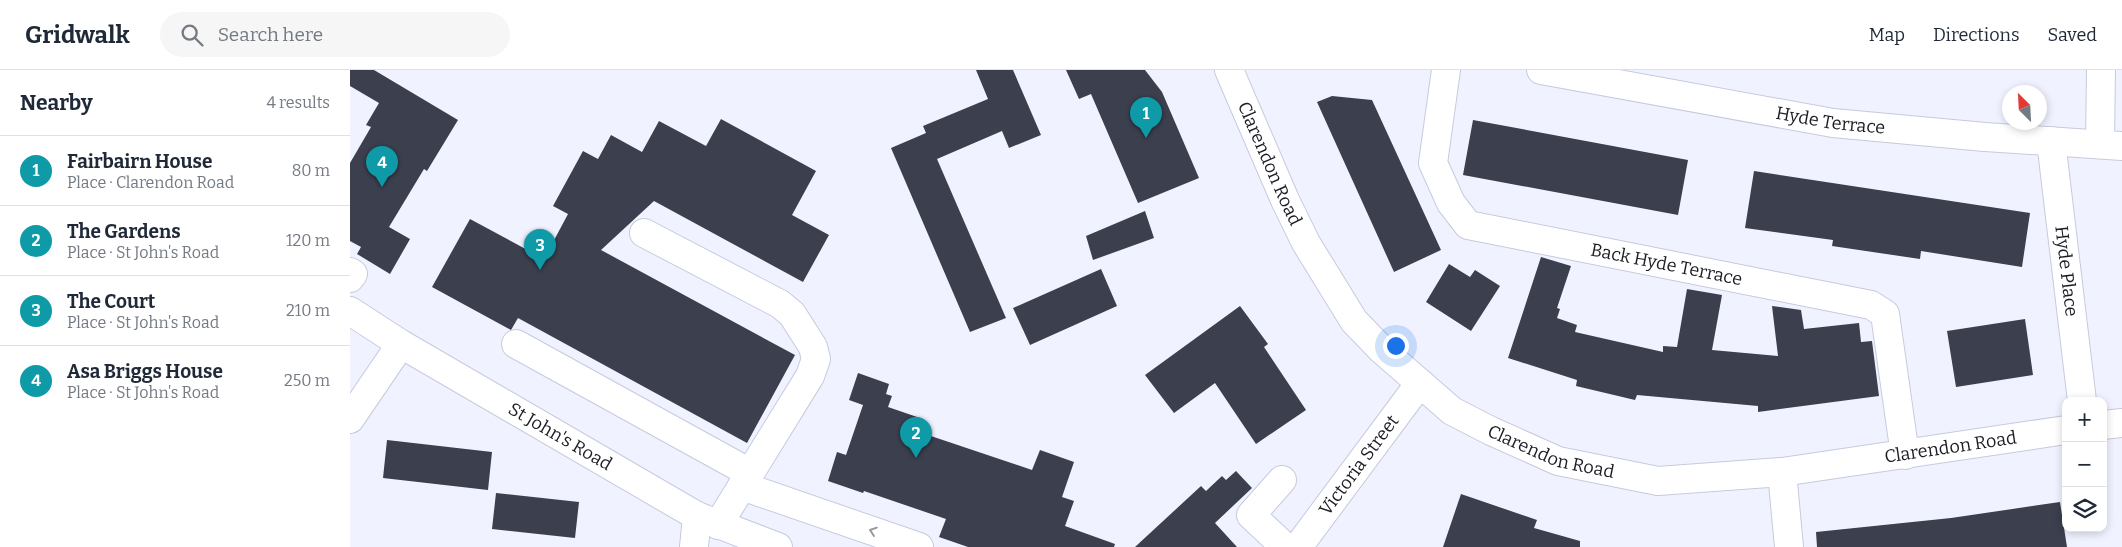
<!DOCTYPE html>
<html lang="en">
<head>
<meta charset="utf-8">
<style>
	:root { --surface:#fff; --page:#f6f6f7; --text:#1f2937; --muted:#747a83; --line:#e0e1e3; --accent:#4455ca }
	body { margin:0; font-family:Bitter,serif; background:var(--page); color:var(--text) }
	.controls { position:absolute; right:15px; bottom:15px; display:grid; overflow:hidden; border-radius:10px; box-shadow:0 2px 8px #0003 }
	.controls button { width:45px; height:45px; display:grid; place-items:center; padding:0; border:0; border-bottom:1px solid var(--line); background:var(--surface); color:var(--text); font:25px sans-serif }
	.compass { position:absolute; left:1652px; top:15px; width:45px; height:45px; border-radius:50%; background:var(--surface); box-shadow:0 2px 8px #0003; rotate:336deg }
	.you { position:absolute; left:1045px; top:275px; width:18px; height:18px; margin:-12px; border:4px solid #fff; border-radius:50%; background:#1a73e8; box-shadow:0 0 0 8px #1a73e833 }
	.badge { display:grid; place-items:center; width:32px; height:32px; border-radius:50%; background:var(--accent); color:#fff; font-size:16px; font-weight:700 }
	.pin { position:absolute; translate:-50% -41px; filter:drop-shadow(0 1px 2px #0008) }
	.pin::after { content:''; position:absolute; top:26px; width:18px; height:15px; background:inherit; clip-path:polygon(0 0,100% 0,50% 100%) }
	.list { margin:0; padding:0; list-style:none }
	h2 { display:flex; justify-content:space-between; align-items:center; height:65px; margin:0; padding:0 20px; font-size:21px }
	h2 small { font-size:16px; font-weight:400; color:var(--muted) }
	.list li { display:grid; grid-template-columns:32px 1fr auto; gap:15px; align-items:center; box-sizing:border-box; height:70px; padding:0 20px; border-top:1px solid var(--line) }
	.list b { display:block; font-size:19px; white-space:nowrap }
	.list p { margin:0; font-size:16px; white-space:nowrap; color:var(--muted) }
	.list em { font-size:16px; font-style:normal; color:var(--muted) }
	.icon { flex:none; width:28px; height:28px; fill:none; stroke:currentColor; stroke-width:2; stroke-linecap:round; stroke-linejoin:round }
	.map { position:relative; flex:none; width:1772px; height:477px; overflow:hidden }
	header { display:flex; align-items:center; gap:30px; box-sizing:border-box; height:70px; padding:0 25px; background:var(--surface); border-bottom:1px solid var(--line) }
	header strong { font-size:24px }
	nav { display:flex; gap:28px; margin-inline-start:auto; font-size:18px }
	.search { width:350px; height:45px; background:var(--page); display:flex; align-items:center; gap:12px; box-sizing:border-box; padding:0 18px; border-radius:28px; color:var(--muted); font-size:19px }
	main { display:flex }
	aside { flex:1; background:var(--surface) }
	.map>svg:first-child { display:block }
	.building { fill:#3b3f4e }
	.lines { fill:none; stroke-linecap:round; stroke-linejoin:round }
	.minor-casing { stroke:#c5cbdd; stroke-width:30 }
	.minor { stroke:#fff; stroke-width:28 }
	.oneway { stroke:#98999c }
	.labels { text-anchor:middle; stroke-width:5; stroke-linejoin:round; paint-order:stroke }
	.street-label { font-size:18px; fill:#1b1d23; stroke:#f0f3ff }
</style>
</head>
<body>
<header>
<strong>Gridwalk</strong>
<div class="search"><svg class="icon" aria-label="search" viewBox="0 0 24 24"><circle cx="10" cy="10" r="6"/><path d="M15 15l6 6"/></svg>Search here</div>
<nav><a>Map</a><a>Directions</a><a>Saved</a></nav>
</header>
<main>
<aside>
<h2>Nearby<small>4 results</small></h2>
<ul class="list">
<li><span class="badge" style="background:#0f9aa8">1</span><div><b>Fairbairn House</b><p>Place · Clarendon Road</p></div><em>80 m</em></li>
<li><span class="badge" style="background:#0f9aa8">2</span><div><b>The Gardens</b><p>Place · St John's Road</p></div><em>120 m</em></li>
<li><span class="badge" style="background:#0f9aa8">3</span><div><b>The Court</b><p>Place · St John's Road</p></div><em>210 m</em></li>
<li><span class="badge" style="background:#0f9aa8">4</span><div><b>Asa Briggs House</b><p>Place · St John's Road</p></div><em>250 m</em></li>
</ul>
</aside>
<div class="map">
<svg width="1772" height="477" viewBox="0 0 1772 477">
	<rect width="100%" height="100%" fill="#f0f3ff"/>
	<!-- building -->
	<path class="building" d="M0,0H24L108,50L77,101L74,99L39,157L60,169L40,204L7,184L11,177L0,171V93L21,57L16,55L29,33L0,16Z
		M626,0H663L691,65L659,78L652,61L587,89L656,248L620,262L541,78L576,63L573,56L638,29Z
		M716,0H795L812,22L849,108L788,133L741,24L729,29Z
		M982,26L1022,30L1091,180L1044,202L967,32Z
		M371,49L466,101L442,145L479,165L453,212L304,131L251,180L445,285L397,373L168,248L161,260L82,217L120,149L194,189L218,144L203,136L233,81L248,89L261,65L292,82L309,51L356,76Z
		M1123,50L1338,90L1328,145L1113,105Z
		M1404,101L1680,143L1672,197L1571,181L1570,189L1482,176L1483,170L1395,158Z
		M795,141L804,168L743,190L736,166Z
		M1191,187L1221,196L1207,238L1210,239L1207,248L1227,255L1225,262L1313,282V276L1327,277L1337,219L1372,225L1362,280L1428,286L1422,236L1451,240L1454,259L1509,253L1511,272L1522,271L1529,326L1408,342V336L1287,325L1285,330L1226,316L1227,310L1158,288Z
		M1099,194L1120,207L1125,200L1150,216L1121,261L1076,232Z
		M751,199L767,236L680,275L663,238Z
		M890,236L918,274L914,277L956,340L906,374L865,313L824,343L795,305Z
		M1675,249L1683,305L1606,317L1597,261Z
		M508,303L539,314L536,324L542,326L538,337L573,349L569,362L682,400L690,380L724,392L712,427L724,431L715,456L765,474L764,477H618L589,467L596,449L514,421L513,423L478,411L487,382L496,385L513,335L499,330Z
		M37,370L142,382L138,420L33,408Z
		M886,401L902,418L865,453L887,477H785L851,416L856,421L872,406L876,410Z
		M146,423L229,432L225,468L142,459Z
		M1111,424L1187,450L1184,458L1230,471V477H1093Z
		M1710,432L1717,477H1467L1466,462L1601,448Z"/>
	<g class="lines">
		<!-- minor casing -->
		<g class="minor-casing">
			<g id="minor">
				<path id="s1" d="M879,0L935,130L956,173L1004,251L1032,280L1102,341L1141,361L1208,391L1308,411L1432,402L1716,360"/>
				<path id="s2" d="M1096,0L1083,93L1101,133L1118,155L1521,235L1535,244L1555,385"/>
				<path id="s3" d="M1191,0L1483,53L1635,67L1772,76"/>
				<path id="s4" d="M1701,71L1732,331"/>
				<path d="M1750,74L1751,0"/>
				<path d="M294,163L430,234L442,244L463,277L466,289L460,306L368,455"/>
				<path d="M0,202L3,204L0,208"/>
				<path id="s5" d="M0,241L51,274L347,446L428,477"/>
				<path d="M166,274L400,403"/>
				<path d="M0,349L51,274"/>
				<path d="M1753,355L1772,353"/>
				<path d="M1432,402L1439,477"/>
				<path d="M932,410L901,445L935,477"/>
				<path d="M392,416L569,477"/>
				<path d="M344,477L347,446"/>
				<path id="s6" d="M948,477L1070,313"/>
			</g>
		</g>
		<!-- minor -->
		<use href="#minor" class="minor"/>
	</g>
	<!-- one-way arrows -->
	<defs><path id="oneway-chevron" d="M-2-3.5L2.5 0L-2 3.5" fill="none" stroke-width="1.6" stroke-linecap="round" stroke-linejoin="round" transform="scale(1.25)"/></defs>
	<use class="oneway" href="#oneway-chevron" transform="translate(523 461) rotate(-161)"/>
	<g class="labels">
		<!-- street labels -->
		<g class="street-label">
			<text dy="6" stroke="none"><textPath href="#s3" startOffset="294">Hyde Terrace</textPath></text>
			<text dy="6" stroke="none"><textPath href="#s1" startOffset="102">Clarendon Road</textPath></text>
			<text dy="6" stroke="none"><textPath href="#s2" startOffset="368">Back Hyde Terrace</textPath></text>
			<text dy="6" stroke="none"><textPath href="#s4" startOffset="131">Hyde Place</textPath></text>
			<text dy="6" stroke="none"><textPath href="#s5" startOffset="245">St John's Road</textPath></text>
			<text dy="6" stroke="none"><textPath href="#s1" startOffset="928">Clarendon Road</textPath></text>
			<text dy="6" stroke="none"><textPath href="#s1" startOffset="522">Clarendon Road</textPath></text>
			<text dy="6" stroke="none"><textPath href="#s6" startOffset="102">Victoria Street</textPath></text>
		</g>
	</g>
</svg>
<div class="controls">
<button>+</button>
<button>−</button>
<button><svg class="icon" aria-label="layers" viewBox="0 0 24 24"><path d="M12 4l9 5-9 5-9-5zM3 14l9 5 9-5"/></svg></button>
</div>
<svg class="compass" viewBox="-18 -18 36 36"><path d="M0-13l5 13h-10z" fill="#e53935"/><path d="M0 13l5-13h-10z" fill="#747a83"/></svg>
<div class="you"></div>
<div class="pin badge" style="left:796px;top:68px;background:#0f9aa8">1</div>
<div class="pin badge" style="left:566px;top:388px;background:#0f9aa8">2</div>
<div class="pin badge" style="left:190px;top:200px;background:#0f9aa8">3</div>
<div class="pin badge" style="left:32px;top:117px;background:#0f9aa8">4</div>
</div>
</main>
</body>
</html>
